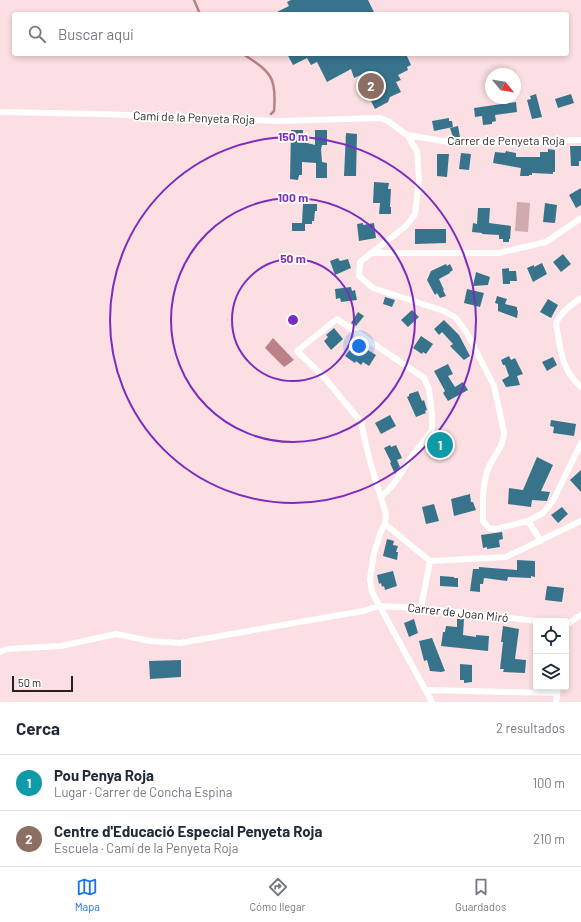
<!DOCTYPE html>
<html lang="es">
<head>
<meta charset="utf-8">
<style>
	:root { --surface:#fff; --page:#f2f2f3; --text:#1f2937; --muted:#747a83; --line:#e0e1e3; --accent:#1a73e8 }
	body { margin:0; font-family:Barlow,sans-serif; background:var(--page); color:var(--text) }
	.controls { position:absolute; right:12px; bottom:12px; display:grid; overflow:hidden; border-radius:4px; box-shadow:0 2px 6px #0003 }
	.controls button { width:36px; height:36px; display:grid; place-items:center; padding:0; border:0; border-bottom:1px solid var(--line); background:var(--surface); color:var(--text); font:20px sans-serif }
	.compass { position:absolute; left:485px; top:68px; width:36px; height:36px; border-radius:50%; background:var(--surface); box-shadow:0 2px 6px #0003; rotate:120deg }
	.scale { position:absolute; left:12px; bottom:10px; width:61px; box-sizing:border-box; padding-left:4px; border:2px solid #291f20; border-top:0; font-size:11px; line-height:14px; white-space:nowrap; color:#291f20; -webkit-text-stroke:3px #fff; paint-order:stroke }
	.you { position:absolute; left:359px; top:346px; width:14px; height:14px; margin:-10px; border:3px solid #fff; border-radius:50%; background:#1a73e8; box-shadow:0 0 0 6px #1a73e833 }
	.badge { display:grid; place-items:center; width:26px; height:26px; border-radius:50%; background:var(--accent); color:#fff; font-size:13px; font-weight:700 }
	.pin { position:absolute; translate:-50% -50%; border:2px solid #fff; box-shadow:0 1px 4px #0006 }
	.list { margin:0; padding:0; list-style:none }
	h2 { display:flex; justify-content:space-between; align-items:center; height:52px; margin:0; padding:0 16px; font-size:17px }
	h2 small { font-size:13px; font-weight:400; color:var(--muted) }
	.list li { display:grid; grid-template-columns:26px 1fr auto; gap:12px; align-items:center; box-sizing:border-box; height:56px; padding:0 16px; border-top:1px solid var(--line) }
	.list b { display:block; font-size:15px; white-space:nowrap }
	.list p { margin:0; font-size:13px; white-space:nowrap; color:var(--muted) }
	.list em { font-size:13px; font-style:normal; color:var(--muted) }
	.icon { flex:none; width:22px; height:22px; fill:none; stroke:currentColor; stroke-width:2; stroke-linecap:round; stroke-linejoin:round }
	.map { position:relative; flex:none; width:581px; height:702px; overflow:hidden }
	.search { position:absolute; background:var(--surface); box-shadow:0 2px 6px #0003; left:12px; right:12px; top:12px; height:44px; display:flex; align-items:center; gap:10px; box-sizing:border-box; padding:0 14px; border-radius:4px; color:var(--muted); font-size:15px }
	.sheet { height:164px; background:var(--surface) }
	nav { display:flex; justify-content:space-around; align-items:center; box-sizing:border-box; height:56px; border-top:1px solid var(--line); background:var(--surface); font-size:11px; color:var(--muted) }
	nav a { display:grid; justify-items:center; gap:2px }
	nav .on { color:var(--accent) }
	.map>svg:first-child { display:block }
	.green { fill:#cfaaae }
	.water { fill:#bb8088 }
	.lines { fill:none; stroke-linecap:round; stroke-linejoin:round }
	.stream { stroke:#bb8088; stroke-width:2.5 }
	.building { fill:#37748c }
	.street { stroke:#fff; stroke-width:6 }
	.ring { fill:none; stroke:#7b2cbf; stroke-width:2 }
	.labels { text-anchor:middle; stroke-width:3.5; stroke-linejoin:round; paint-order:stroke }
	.street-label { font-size:12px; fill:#291f20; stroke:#fff }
	.centre { fill:#7b2cbf; stroke:#fff; stroke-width:2 }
	.ring-label { font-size:12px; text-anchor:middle; font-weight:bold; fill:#7b2cbf; stroke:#fff; stroke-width:3.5; stroke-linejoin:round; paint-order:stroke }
</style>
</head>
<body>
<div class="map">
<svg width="581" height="702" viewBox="0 0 581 702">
	<rect width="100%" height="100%" fill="#fbdfe2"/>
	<!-- green -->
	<path class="green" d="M517,202L530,203L528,232L515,231Z"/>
	<!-- water -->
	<path class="water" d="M273,338L294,360L284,367L265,348Z"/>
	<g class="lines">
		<!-- stream -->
		<path class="stream" d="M194,0L200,14
			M243,54C271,72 277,77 274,111L271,114"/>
	</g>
	<!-- building -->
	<path class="building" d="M291,0H368L375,14H273L289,6L287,2Z
		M287,54H406L411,65L407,67L408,70L398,75L401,80L396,82L401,92L390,97L388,102L375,109L371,101L376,98L363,74L354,78L351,69L327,82L317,62L311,65L307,58L293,65Z
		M536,94L542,117L532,119L527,100L531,99L530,96Z
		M571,94L574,103L558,108L555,99Z
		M516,102L517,112L495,115L496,121L492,122V124L483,125L482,116L475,117L474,108Z
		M449,118V121H452L453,127L434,131L432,121Z
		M458,126L460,137H453L450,128Z
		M291,130H303V142L315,145V130H327V145H322L321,149L322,162L327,163V178H316V163L302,162V175H299L298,180L290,179Z
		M346,133L357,134L356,176H344Z
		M570,146H581V161H579V166H571Z
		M548,149L555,150V172H553V174L532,173V175H529V176H520L521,168L493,163L495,152L505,153L506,151L516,153V157H540V152H548Z
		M461,153L471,154L469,170L459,169Z
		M437,154H449L447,177L437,176Z
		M374,182L389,183L388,189H391L390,207H391V214H379L380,203H373Z
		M581,188V205L576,208L569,195Z
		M545,203L557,205L555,223L543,222Z
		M303,204H317V211H315L314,221H312V224H305V231H292V223H302Z
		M478,208H490L489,223L511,226L510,239H509V242H503V239H499V235L482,234V233L472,232L473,223L477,224Z
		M363,223V225L374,223L376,238L359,241L357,224Z
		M415,229H446V243L415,244Z
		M563,254L571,264L561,272L553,262Z
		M338,258L340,261L348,259L351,268L335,275L330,261Z
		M542,263L547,274L533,282L527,268L534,265V267Z
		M446,264L447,266L450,264L453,270L450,272V273L439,279L444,290H443L446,296L440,298L437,293L435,295L427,280L431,271Z
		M509,268V271H516L517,281H510V284H503L502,269Z
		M476,272L490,277L488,285L473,286Z
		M351,287L352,291L355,290L357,300L341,302L340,298L336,299L335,289Z
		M467,289L484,293L480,307L464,303Z
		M497,296L507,299L505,304L517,307V310L518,311L517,318L498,311V304L495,303Z
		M385,297L395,300L392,307L383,304Z
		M548,299L558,305L551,318L540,312Z
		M412,310L419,317L408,327L401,320Z
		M358,312L364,316L356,326L351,323Z
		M444,320L459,335L470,356L464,360L450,346L453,344L442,332L439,335L434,329Z
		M334,328L343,339L331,350L324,341L328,337L326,335Z
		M421,336L433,344L426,354L423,352L422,354L413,348Z
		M358,344L376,355L369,366L363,362L361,365L356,361L355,363L345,356L350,350L353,352Z
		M509,356L511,360L515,358L523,374L517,376L520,385L506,387L502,380L509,376L505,365H503L501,360Z
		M553,357L557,365L547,371L542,362Z
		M448,364L453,374L448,376L455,387L463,382L468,390L448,401L443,393L445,391L434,371Z
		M418,391L422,401L424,400L427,410L425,411L426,413L416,417L407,397L409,396V394Z
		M390,415L396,426L381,434L375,423Z
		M551,420L576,424L574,436L553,433L554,427L550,426Z
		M444,439L449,441L447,446L441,453L434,447Z
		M390,445L391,447L396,445L402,458L397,460L400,467L395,474L390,463L391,462L384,448Z
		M537,457L553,465L541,491L550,492L547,501L532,500L531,507L508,504L509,488L523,490Z
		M581,470V492L570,480Z
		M470,494L471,502H473L476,510L454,516L451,499Z
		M434,504L439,521L426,524L422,507Z
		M562,507L568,514L558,523L551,515Z
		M502,532L503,539L499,540L500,547L487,549V547L483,548L481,535Z
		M387,539L394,541L393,545L398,546L396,552H398L397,560L383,556Z
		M517,560L535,561V577L531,576V578L508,577L507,581L484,578L483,584H480V592L470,591L473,569H479V567L517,570Z
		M393,571L397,586L385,590L384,586L382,587L381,583L379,584L377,575Z
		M440,576L454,577V578H458V587L440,586Z
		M547,586L564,588L562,602L545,600Z
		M414,619L418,633L409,637L404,623Z
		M457,619H464L463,635L476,637V635L489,636L488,651L441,646L443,632H445L446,626L457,627Z
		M503,626L519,629L515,659L526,660L525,673L503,672L504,669H500L503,642H501Z
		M432,638L445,671L441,672L430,671L427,660L424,661L419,641Z
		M181,660V677L150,679L149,661Z
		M460,664L472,665V682L464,683V680H460Z"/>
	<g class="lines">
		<!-- street -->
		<path class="street" d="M0,112L100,114L279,121L380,118L388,121L407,135L417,151L419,180L415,214L406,226L360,262L359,276L373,288L444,311L456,318L467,333L494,386L504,432C504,447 493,456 488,469C482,486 483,504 483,521L489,528L496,529L528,521L543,513L553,501L581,443
			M407,135L449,142L581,140
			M371,253H499L546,242L581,218
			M581,298C571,305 561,312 556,323C560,347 561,370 581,387
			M381,497L393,485L410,459L432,430V414L429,389L424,378L337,319L297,351L323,376L361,422L369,458L386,514L385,524L381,531L374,553L370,579L372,592L432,702
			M528,521L541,541
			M385,524L430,561L506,557L581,521
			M421,608L430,561
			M566,625L581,615
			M0,652L7,649L61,646L116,634L150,641L180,643L363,611L379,606L421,608L536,621
			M426,690L557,693
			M556,702L558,687"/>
	</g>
	<!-- distance rings -->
	<g class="ring">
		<circle cx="293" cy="320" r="61"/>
		<circle cx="293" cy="320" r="122"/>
		<circle cx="293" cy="320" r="183"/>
	</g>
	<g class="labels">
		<!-- street labels -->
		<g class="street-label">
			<text transform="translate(194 118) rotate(2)" y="4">Camí de la Penyeta Roja</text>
			<text x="506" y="145">Carrer de Penyeta Roja</text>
			<text transform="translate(458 613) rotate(6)" y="4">Carrer de Joan Miró</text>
		</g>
	</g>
	<circle cx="293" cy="320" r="6" class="centre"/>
	<g class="ring-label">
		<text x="293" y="141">150 m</text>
		<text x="293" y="202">100 m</text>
		<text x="293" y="263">50 m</text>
	</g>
</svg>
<div class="controls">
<button><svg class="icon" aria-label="locate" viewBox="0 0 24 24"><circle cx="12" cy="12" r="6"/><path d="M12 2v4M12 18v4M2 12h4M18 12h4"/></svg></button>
<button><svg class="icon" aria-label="layers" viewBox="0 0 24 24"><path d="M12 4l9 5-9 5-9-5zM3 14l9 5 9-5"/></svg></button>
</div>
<svg class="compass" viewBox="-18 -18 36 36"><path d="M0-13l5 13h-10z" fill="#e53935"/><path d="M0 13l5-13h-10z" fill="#747a83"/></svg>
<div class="scale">50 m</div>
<div class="you"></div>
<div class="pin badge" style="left:440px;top:445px;background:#0f9aa8">1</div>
<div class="pin badge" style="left:371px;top:86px;background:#8d6e63">2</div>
<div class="search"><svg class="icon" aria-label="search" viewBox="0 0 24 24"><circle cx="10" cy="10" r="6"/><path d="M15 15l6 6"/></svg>Buscar aquí</div>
</div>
<section class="sheet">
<h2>Cerca<small>2 resultados</small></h2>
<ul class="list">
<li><span class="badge" style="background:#0f9aa8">1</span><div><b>Pou Penya Roja</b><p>Lugar · Carrer de Concha Espina</p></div><em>100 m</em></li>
<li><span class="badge" style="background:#8d6e63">2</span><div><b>Centre d'Educació Especial Penyeta Roja</b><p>Escuela · Camí de la Penyeta Roja</p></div><em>210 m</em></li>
</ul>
</section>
<nav>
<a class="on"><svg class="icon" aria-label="map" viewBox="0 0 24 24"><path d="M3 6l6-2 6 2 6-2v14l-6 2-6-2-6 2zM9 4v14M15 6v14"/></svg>Mapa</a>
<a><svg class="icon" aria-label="directions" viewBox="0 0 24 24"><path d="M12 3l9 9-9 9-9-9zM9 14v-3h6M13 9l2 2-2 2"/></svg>Cómo llegar</a>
<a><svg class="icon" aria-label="saved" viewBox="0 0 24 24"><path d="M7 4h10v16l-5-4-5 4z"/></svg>Guardados</a>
</nav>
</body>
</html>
